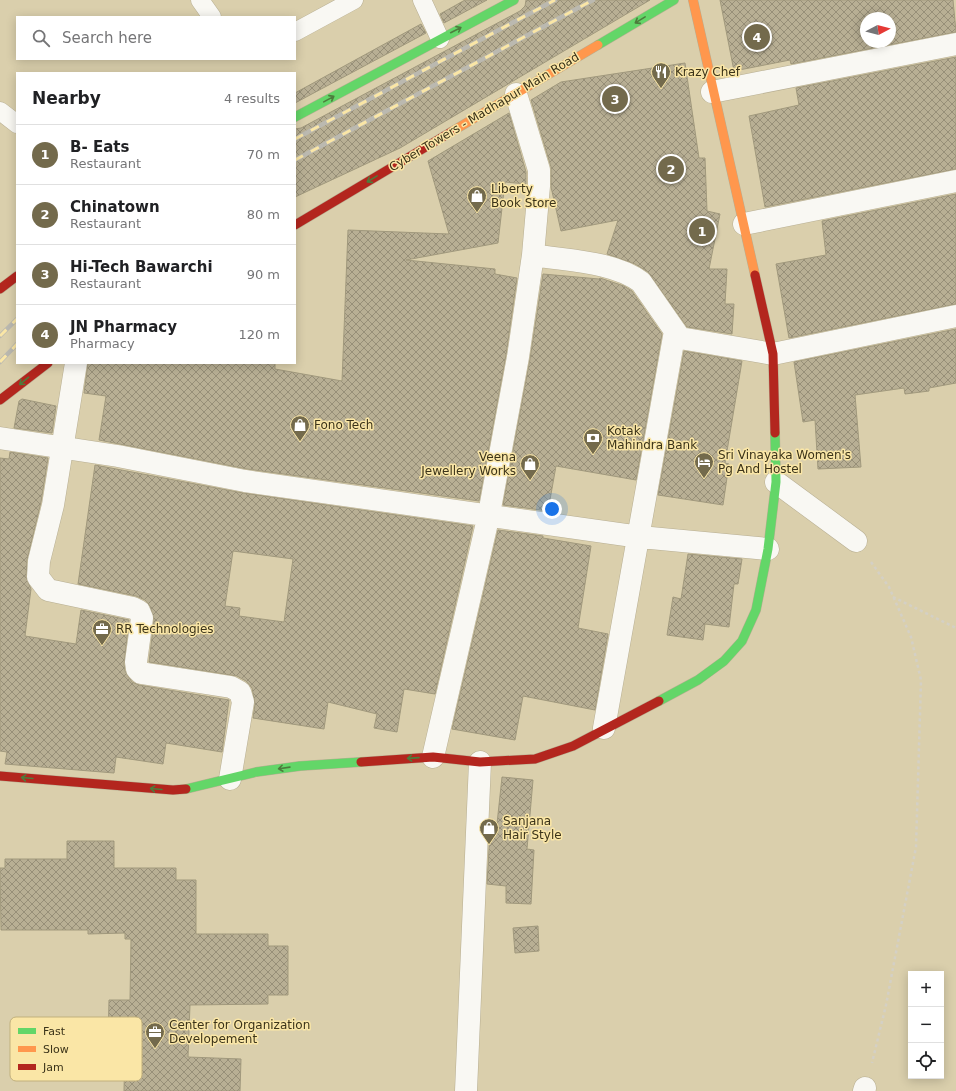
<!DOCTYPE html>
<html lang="en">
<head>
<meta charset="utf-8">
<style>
	:root { --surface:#fff; --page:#f6f6f6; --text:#202124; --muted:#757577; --line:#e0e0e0; --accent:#736a4c }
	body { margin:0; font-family:"DejaVu Sans",sans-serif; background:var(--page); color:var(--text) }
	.controls { position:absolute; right:12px; bottom:12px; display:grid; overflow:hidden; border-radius:0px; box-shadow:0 2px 10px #0003 }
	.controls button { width:36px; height:36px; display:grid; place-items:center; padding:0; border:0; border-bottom:1px solid var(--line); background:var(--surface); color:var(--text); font:20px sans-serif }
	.compass { position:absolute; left:860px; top:12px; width:36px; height:36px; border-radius:50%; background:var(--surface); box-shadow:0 2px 10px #0003; rotate:83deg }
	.you { position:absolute; left:552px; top:509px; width:14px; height:14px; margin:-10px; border:3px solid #fff; border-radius:50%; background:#1a73e8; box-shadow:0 0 0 6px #1a73e833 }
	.badge { display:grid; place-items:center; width:26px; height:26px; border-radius:50%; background:var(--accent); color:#fff; font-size:13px; font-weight:700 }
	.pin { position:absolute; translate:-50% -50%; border:2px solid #fff; box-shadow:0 1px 4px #0006 }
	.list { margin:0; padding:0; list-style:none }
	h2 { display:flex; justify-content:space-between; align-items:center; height:52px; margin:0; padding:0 16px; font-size:17px }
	h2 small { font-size:13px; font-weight:400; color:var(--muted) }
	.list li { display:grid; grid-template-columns:26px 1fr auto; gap:12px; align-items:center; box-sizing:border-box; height:60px; padding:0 16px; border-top:1px solid var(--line) }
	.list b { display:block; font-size:15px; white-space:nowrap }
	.list p { margin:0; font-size:13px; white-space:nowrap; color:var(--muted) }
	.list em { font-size:13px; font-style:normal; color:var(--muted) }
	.icon { flex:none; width:22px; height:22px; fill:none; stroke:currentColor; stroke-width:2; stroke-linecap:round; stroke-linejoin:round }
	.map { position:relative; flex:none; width:956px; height:1091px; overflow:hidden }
	.search { position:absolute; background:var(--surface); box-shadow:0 2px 10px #0003; left:16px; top:16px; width:280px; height:44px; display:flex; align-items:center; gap:10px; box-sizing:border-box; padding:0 14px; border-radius:0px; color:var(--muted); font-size:15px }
	.panel { position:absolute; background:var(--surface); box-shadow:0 2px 10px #0003; left:16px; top:72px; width:280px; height:292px; border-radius:0px }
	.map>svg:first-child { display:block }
	.building { fill:url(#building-cross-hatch); stroke:#a1997d; fill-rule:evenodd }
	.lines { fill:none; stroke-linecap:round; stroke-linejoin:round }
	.lane-casing { stroke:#b7ae92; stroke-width:19 }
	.street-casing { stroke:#b7ae92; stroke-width:23 }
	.fast-casing { stroke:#b7ae92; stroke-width:10 }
	.slow-casing { stroke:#b7ae92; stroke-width:10 }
	.jam-casing { stroke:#b7ae92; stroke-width:10 }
	.path { stroke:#d4d0c5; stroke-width:2.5; stroke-dasharray:3 3; stroke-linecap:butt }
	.lane { stroke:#f9f8f3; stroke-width:18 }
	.street { stroke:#f9f8f3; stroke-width:22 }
	.fast { stroke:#63d668; stroke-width:9 }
	.slow { stroke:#ff974d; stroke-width:9 }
	.jam { stroke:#b3261e; stroke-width:9 }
	.rail-casing { stroke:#bbb9b0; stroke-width:4.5 }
	.rail { stroke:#fae6a6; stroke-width:3; stroke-dasharray:9; stroke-linecap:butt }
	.oneway { stroke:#4d7c3d }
	.labels { text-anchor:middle; stroke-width:3; stroke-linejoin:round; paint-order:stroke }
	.poi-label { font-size:12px; fill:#3b3319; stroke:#fae6a6; text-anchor:start }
	.street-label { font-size:12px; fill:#3b3319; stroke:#fae6a6 }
	.key { fill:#fae6a6; stroke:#c1b07c; stroke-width:1 }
	.key-label { font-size:11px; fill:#3b3319 }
</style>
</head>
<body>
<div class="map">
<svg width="956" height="1091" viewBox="0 0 956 1091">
	<defs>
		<pattern id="building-cross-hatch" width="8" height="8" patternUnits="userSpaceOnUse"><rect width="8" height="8" fill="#b8af94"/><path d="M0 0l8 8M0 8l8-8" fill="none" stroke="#978f78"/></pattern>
	</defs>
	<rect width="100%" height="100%" fill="#dacfac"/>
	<!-- building -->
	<path class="building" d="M465,0H487L444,23L440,14Z
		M526,0H650L400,148L295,197V129L301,128L520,11L525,6Z
		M720,0H953L956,32L791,64L790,60L734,71ZM866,18H890V42H866Z
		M421,24L426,33L295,103V93Z
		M956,57V169L765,207L749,116L799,105L796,88Z
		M685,63L699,158H705L707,211L720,214L709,269H727L725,304H734L732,334L687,327L648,272L635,264L607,254L618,220L561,231L551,187V167L531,100L561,82Z
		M509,113L526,172V184L505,182L498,243L406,260L495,269V274L517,278L506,355L479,501L247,469L99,440L106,396L84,393L88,363H275V369L342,381L348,230L449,234L428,161Z
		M956,194V304L789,338L776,264L826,255L822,221Z
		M543,274L599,279L600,278L624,286L632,291L662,334L636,480L556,466L548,511L503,505L530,359Z
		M956,329V383L929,388V391L905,394L904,388L855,395L861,467L818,469L815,420L803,422L794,362Z
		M684,351L742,361L725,463L729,464L723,505L658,495Z
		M22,399L56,406L52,433L14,428L19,401Z
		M10,452L48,458L41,502L27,560L26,577L31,589L25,636L76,644L81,610L129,620L124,664L125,671L132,682L139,685L229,700L222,752L166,743L163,764L116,757L114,773L5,764L7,752L0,751V458L9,459Z
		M95,465L243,493L473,526L435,694L404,689L397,732L374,728L377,714L328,702L324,729L253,718L255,704L252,688L246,681L237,676L149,662L154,620L150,606L145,600L136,596L78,584ZM233,551L293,559L284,622L239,616L240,608L225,606Z
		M498,530L543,536V538L591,546L578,628L608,634L595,710L523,696L515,740L452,729Z
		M688,554L742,559L738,584H734L729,627L705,624L703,640L667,635L673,597L681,599Z
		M502,777L533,780L527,849L534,850L531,904L506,903V886L487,884L490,832L496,833Z
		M67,841H114V868H176V880H196V934H268V946H288V995H268V1004L190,1005L188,1057L241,1059L240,1091H124L125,1043L108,1042L109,1000H130L131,939H125V933L88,934V930H1L0,868H5V859H67Z
		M538,926L539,951L515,953L513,928Z"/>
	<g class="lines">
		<!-- lane casing -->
		<g class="lane-casing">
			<path id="lane" d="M200,0L212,17
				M422,0L440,39
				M295,32L354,0
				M0,111L17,124"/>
		</g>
		<!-- street casing -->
		<g class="street-casing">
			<path id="street" d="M712,92L956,44
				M744,224L956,181
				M533,255C567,261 613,261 641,282L680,338L773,354L956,316
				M76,363L53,505L39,561L38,577L48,590L133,608L139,611L142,618L136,662L137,669L141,673L231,687L240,692L243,702L230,779
				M0,438L118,456L245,481L640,537L768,549
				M776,482L856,541
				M604,728L675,331
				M433,757L489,514L518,357L533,255L539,186V170L516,94
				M466,1091L480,762
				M864,1091L865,1088"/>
		</g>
		<!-- fast casing -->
		<g class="fast-casing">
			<path id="fast" d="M598,45L674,0
				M295,117L514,0
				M659,701L698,680L724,661L742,641L756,610L768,549L776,482L775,433
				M186,789L256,772L300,766L361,762"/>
		</g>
		<!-- slow casing -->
		<g class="slow-casing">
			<path id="slow" d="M693,0L755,275
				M451,132L598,45"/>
		</g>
		<!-- jam casing -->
		<g class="jam-casing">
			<path id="jam" d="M295,225L451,132
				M755,275L773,354L775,433
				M0,289L17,276
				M0,400L48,363
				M361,762L433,757L480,762L535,759L573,746L659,701
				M0,776L173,790L186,789"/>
		</g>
		<!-- path -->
		<path class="path" d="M871,562L889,587L911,637L921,680L916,847L886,1005L872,1063
			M893,597L956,628"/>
		<!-- lane -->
		<use href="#lane" class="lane"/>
		<!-- street -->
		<use href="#street" class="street"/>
		<!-- fast -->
		<use href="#fast" class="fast"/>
		<!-- slow -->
		<use href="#slow" class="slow"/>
		<!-- jam -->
		<use href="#jam" class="jam"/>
		<!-- rail casing -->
		<g class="rail-casing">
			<path id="rail" d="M295,139L555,0
				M295,160L593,0
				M0,336L17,319
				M0,362L17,344"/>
		</g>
		<!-- rail -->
		<use href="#rail" class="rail"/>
	</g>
	<!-- one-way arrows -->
	<defs><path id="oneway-shaft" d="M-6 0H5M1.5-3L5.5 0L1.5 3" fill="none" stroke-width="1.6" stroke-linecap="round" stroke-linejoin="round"/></defs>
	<g class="oneway">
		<use href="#oneway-shaft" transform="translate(640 20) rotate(149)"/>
		<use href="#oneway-shaft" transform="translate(456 30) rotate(-27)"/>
		<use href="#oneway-shaft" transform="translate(329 99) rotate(-29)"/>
		<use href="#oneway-shaft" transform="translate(372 179) rotate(149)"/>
		<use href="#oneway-shaft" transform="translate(24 381) rotate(141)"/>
		<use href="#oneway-shaft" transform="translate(413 758) rotate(176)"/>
		<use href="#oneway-shaft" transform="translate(284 768) rotate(172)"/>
		<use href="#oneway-shaft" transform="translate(27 778) rotate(-175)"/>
		<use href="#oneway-shaft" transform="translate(156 789) rotate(-175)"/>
	</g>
	<!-- icons -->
	<defs>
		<g id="restaurant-pin" transform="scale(1)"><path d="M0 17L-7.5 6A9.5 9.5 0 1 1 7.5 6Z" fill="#736a4c" stroke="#fae6a6"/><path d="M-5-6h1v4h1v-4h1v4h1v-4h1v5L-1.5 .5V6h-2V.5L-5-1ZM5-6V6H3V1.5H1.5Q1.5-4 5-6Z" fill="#fff"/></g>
		<g id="shop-pin" transform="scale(1)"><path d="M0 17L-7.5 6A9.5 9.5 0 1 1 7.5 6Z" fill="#736a4c" stroke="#fae6a6"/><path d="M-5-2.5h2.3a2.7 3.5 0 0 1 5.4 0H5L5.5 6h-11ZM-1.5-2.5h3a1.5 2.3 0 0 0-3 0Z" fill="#fff"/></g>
		<g id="bank-pin" transform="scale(1)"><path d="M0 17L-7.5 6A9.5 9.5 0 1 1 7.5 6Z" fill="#736a4c" stroke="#fae6a6"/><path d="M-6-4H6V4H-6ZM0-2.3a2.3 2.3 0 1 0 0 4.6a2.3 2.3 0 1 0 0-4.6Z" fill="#fff"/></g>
		<g id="hotel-pin" transform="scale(1)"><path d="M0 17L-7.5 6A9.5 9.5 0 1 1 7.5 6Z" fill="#736a4c" stroke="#fae6a6"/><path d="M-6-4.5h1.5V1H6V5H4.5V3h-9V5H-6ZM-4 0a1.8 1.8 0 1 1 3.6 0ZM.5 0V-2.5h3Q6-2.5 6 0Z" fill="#fff"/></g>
		<g id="office-pin" transform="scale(1)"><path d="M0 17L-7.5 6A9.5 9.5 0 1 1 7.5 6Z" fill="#736a4c" stroke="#fae6a6"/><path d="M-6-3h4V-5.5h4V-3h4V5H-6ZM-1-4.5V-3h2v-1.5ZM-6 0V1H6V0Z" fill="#fff"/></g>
	</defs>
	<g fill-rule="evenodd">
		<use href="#restaurant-pin" x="661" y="72"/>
		<use href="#shop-pin" x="477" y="196"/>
		<use href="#shop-pin" x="300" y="425"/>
		<use href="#bank-pin" x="593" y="438"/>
		<use href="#hotel-pin" x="704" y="462"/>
		<use href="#shop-pin" x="530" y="464"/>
		<use href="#office-pin" x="102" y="629"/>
		<use href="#shop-pin" x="489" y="828"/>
		<use href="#office-pin" x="155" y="1032"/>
	</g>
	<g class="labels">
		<!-- poi labels -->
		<g class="poi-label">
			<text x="675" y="76">Krazy Chef</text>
			<text x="491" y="193">Liberty<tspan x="491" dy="14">Book Store</tspan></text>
			<text x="314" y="429">Fono Tech</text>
			<text x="607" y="435">Kotak<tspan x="607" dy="14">Mahindra Bank</tspan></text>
			<text x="718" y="459">Sri Vinayaka Women's<tspan x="718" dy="14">Pg And Hostel</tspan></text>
			<text x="516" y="461" text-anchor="end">Veena<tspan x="516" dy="14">Jewellery Works</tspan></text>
			<text x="116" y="633">RR Technologies</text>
			<text x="503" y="825">Sanjana<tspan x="503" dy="14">Hair Style</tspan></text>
			<text x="169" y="1029">Center for Organization<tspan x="169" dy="14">Developement</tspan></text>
		</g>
		<!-- street labels -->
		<g class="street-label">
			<text transform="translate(484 112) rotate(-31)" y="4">Cyber Towers - Madhapur Main Road</text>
		</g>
	</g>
	<!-- legend -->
	<rect x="10" y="1017" width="132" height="64" rx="6" class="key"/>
	<rect x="18" y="1028" width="18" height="6" fill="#63d668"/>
	<rect x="18" y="1046" width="18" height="6" fill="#ff974d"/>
	<rect x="18" y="1064" width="18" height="6" fill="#b3261e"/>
	<g class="key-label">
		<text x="43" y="1035">Fast</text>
		<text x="43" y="1053">Slow</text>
		<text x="43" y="1071">Jam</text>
	</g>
</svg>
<div class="controls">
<button>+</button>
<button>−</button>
<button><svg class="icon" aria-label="locate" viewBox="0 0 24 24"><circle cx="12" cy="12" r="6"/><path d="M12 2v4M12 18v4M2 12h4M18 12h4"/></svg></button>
</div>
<svg class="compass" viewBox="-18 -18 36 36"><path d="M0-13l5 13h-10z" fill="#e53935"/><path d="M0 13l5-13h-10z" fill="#757577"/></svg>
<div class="you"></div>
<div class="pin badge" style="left:702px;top:231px">1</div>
<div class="pin badge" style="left:671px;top:169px">2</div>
<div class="pin badge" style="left:615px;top:99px">3</div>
<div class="pin badge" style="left:757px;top:37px">4</div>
<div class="search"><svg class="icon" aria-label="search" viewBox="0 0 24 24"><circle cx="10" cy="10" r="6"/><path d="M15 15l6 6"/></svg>Search here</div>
<section class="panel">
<h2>Nearby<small>4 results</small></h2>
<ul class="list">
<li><span class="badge">1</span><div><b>B- Eats</b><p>Restaurant</p></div><em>70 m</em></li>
<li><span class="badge">2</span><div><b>Chinatown</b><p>Restaurant</p></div><em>80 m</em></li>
<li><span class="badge">3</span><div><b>Hi-Tech Bawarchi</b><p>Restaurant</p></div><em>90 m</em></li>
<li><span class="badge">4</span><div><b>JN Pharmacy</b><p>Pharmacy</p></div><em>120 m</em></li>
</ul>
</section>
</div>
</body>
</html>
